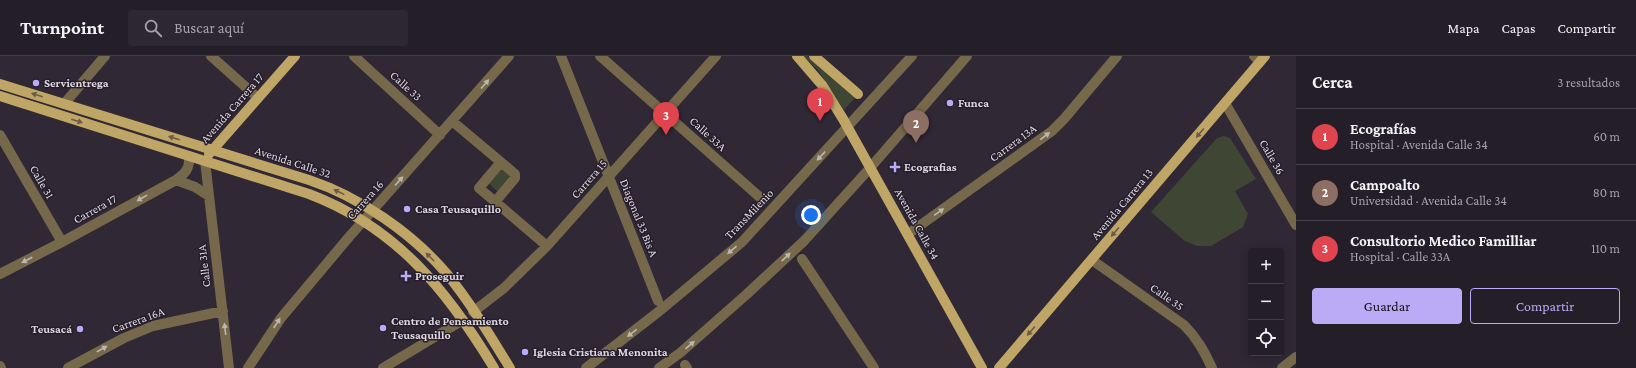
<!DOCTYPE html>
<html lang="es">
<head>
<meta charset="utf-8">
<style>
	:root { --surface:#241e28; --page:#2c2730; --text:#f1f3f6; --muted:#a3a2a8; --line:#413c45; --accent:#bbaaf6 }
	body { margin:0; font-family:"Crimson Pro",serif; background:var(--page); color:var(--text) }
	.controls { position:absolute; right:12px; bottom:12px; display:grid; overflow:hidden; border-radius:4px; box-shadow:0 2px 10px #0003 }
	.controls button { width:36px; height:36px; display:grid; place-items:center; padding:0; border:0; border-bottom:1px solid var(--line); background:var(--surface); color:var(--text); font:20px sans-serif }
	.you { position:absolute; left:811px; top:159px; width:14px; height:14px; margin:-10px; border:3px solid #fff; border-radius:50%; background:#1a73e8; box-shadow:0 0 0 6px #1a73e833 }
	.badge { display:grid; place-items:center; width:26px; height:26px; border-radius:50%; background:var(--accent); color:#fff; font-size:13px; font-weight:700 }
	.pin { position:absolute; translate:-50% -33px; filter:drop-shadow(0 1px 2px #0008) }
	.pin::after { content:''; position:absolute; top:21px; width:14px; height:12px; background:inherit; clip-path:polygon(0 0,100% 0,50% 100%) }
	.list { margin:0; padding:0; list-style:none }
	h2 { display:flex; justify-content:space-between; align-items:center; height:52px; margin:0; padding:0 16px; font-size:17px }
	h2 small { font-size:13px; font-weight:400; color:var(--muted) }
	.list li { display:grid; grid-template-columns:26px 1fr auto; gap:12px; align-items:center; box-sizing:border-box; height:56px; padding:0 16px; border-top:1px solid var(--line) }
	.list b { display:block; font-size:15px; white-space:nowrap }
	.list p { margin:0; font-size:13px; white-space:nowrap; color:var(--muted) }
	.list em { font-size:13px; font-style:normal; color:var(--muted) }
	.actions { display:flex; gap:8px; padding:12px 16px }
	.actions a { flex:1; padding:9px 0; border:1px solid var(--accent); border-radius:4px; text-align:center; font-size:14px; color:var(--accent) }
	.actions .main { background:var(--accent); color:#111 }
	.icon { flex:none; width:22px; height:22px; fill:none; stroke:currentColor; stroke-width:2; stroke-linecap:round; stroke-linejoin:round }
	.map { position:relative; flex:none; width:1296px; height:312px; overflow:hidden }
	header { display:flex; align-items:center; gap:24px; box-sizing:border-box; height:56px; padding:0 20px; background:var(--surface); border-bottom:1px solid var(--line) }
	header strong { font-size:19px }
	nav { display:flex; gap:22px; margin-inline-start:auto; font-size:14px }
	.search { width:280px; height:36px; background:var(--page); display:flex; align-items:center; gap:10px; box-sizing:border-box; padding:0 14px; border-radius:4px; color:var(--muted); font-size:15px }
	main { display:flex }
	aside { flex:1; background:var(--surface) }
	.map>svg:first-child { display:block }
	.green { fill:#3f4734 }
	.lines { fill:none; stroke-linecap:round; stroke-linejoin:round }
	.minor { stroke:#76694b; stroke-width:10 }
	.major { stroke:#c0a666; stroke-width:10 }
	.oneway { fill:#beb6b3 }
	.oneway2 { fill:#6b5b46 }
	.poi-dot { fill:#bbaaf6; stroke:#261e2b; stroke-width:1.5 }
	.labels { text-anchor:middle; stroke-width:3; stroke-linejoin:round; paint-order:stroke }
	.poi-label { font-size:12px; font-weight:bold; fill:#ddd7e0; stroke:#261e2b; text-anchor:start }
	.street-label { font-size:12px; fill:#ddd7e0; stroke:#261e2b }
</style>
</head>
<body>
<header>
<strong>Turnpoint</strong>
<div class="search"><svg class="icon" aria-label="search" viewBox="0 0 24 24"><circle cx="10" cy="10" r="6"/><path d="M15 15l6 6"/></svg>Buscar aquí</div>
<nav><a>Mapa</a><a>Capas</a><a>Compartir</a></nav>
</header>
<main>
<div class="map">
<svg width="1296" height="312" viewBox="0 0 1296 312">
	<rect width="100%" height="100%" fill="#302835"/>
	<!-- green -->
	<path class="green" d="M803,0H807L855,42L844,54L818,14Z
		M1224,80L1230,82L1256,123L1235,135L1248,158L1243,171L1211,190H1197L1185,185L1151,156L1217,82Z
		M501,109L514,119L499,137L487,126Z"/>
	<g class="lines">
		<!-- minor -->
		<path class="minor" d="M211,0L258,42
			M354,0L440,79
			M561,0L658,245
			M600,0L763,144
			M1254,0L1260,6
			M1225,47L1296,169
			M64,48L105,0
			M452,65L515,118V122L495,146
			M0,79L62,186
			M205,105L229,312
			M501,106L479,132L547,190
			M176,124L195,131L209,140
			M908,178L1052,75L1064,63L1117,0
			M802,203L874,312
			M1092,204L1184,269C1197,282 1204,295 1212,312
			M0,218L62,186L176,124C186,117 190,112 189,100
			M473,256L504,232L547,190L716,0
			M685,309L687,312
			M0,310L1,312
			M68,312L124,282L153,270L223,255
			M248,312L281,262L349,181L509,0
			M383,312L463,264
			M586,312L662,253L742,186L912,0
			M659,312L680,297L747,238L804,185L870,112L967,0
			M1282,312L1296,301"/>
		<!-- major -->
		<path class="major" d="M797,0L822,29L843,63L982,312
			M814,0L858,38
			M0,28L309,124C360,141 412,177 447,218C470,246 491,281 510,312
			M0,40L309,138C396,171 447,234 494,312
			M209,98L295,0
			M999,312L1265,0"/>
	</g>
	<!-- one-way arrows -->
	<defs><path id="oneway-solid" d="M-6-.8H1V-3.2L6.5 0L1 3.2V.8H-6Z"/></defs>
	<g class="oneway">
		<use href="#oneway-solid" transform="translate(485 28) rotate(-49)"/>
		<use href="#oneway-solid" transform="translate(1045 80) rotate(-37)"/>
		<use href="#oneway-solid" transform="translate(821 100) rotate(133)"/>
		<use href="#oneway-solid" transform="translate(399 125) rotate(-48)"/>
		<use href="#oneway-solid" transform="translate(142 142) rotate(151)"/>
		<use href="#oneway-solid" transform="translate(939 156) rotate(-35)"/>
		<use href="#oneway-solid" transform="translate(732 194) rotate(140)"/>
		<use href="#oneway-solid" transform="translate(786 201) rotate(-43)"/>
		<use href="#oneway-solid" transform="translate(27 204) rotate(153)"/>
		<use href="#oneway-solid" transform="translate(277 267) rotate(-57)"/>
		<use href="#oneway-solid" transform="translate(225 273) rotate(-97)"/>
		<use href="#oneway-solid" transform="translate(632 277) rotate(142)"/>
		<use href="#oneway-solid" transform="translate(690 289) rotate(-41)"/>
		<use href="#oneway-solid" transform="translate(102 293) rotate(-29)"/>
	</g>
	<g class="oneway2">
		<use href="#oneway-solid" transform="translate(37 39) rotate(-163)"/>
		<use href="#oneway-solid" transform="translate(77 65) rotate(18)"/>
		<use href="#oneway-solid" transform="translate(1200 77) rotate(130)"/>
		<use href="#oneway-solid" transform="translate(174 82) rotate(-163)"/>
		<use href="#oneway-solid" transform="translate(339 136) rotate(-154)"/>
		<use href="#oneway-solid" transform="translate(1115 176) rotate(130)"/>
		<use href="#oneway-solid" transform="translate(430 201) rotate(-135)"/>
		<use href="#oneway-solid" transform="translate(1031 275) rotate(131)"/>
	</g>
	<!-- markers -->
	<g class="poi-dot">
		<circle cx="36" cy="27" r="4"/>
		<circle cx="950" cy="47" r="4"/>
		<path d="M893 105h4v4h4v4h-4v4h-4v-4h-4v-4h4z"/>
		<circle cx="407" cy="153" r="4"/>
		<path d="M404 214h4v4h4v4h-4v4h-4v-4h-4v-4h4z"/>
		<circle cx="383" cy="272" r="4"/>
		<circle cx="80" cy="273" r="4"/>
		<circle cx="525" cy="296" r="4"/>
	</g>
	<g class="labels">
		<!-- poi labels -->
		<g class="poi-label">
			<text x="44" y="31">Servientrega</text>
			<text x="958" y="51">Funca</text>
			<text x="904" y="115">Ecografias</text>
			<text x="415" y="157">Casa Teusaquillo</text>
			<text x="415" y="224">Proseguir</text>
			<text x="391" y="269">Centro de Pensamiento<tspan x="391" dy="14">Teusaquillo</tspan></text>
			<text x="72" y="277" text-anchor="end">Teusacá</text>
			<text x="533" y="300">Iglesia Cristiana Menonita</text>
		</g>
		<!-- street labels -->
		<g class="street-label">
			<text transform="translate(406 30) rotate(42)" y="4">Calle 33</text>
			<text transform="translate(232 52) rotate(-49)" y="4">Avenida Carrera 17</text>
			<text transform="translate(708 78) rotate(42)" y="4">Calle 33A</text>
			<text transform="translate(1013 87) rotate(-36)" y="4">Carrera 13A</text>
			<text transform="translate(1272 101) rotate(60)" y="4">Calle 36</text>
			<text transform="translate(293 106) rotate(18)" y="4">Avenida Calle 32</text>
			<text transform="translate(589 123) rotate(-49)" y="4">Carrera 15</text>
			<text transform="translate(42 126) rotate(60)" y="4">Calle 31</text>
			<text transform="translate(365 144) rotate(-48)" y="4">Carrera 16</text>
			<text transform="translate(1122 148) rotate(-50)" y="4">Avenida Carrera 13</text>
			<text transform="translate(95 153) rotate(-29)" y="4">Carrera 17</text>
			<text transform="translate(749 158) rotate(-46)" y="4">TransMilenio</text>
			<text transform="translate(639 162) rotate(68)" y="4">Diagonal 33 Bis A</text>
			<text transform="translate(917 168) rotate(61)" y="4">Avenida Calle 34</text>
			<text transform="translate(204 210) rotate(-97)" y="4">Calle 31A</text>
			<text transform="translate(1167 241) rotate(35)" y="4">Calle 35</text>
			<text transform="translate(138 264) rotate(-20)" y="4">Carrera 16A</text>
		</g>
	</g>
</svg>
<div class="controls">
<button>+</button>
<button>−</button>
<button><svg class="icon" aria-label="locate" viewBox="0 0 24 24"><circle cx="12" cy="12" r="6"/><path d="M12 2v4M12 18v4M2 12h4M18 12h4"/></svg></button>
</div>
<div class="you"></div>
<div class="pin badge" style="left:820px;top:65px;background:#e0444e">1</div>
<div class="pin badge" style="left:916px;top:87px;background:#8d6e63">2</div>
<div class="pin badge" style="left:666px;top:79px;background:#e0444e">3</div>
</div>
<aside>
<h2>Cerca<small>3 resultados</small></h2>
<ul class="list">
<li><span class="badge" style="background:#e0444e">1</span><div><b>Ecografías</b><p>Hospital · Avenida Calle 34</p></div><em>60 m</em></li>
<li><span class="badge" style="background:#8d6e63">2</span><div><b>Campoalto</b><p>Universidad · Avenida Calle 34</p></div><em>80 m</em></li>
<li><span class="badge" style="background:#e0444e">3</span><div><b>Consultorio Medico Familliar</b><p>Hospital · Calle 33A</p></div><em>110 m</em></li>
</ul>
<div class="actions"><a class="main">Guardar</a><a>Compartir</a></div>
</aside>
</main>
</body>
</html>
